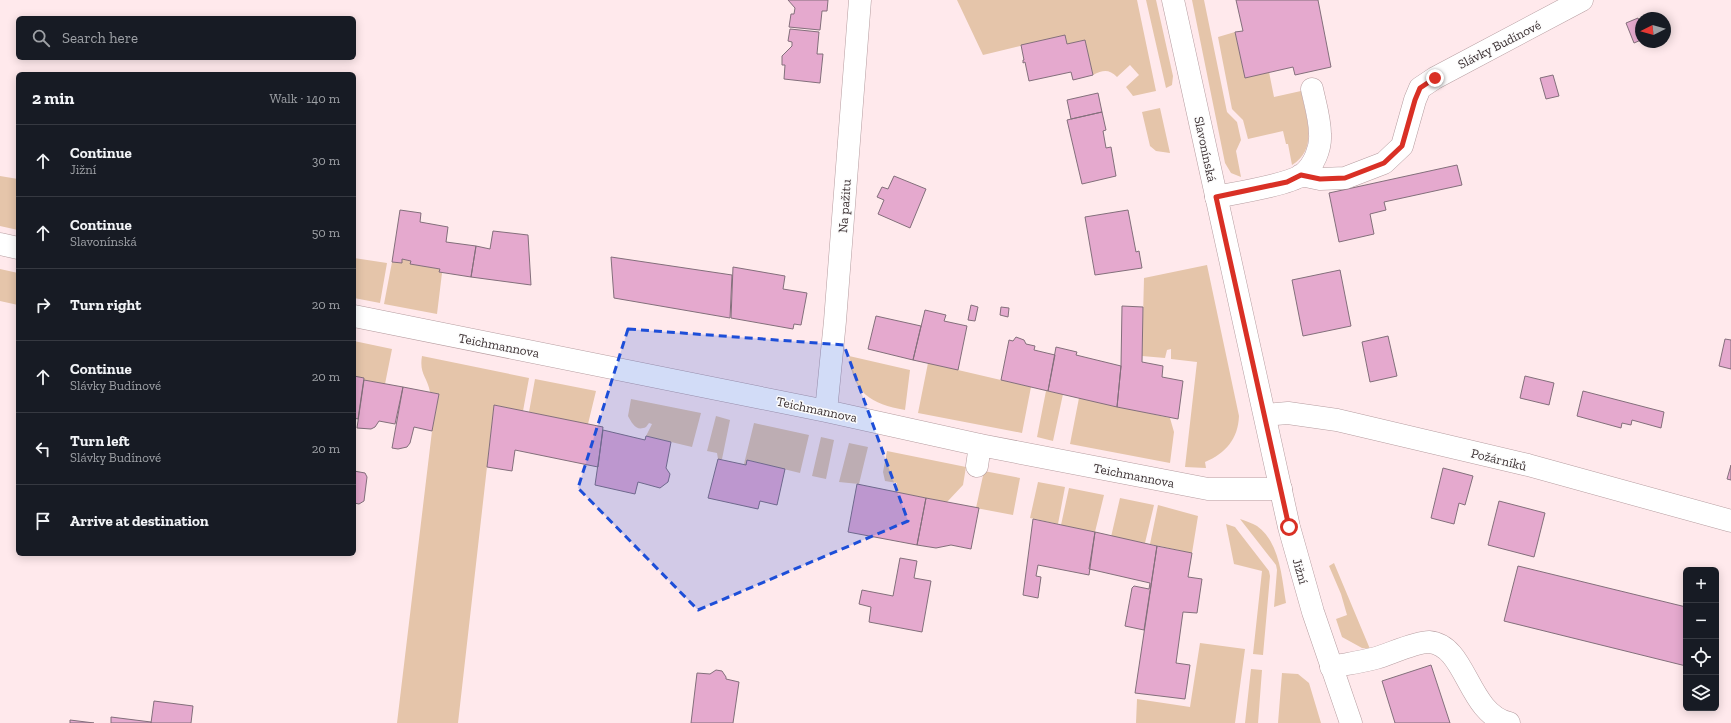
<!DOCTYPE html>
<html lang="en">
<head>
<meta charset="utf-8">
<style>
	:root { --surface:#171b24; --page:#20242c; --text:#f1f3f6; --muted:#9ea1a6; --line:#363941 }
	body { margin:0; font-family:"Zilla Slab",serif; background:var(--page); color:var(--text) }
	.controls { position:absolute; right:12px; bottom:12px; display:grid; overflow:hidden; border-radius:6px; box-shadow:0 2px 10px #0003 }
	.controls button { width:36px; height:36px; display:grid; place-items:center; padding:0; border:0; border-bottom:1px solid var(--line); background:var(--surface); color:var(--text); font:20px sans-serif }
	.compass { position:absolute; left:1635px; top:12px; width:36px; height:36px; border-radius:50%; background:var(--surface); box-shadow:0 2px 10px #0003; rotate:264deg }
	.stop { position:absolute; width:12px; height:12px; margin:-9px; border:3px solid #d93025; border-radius:50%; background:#fff }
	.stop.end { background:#d93025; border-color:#fff; box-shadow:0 1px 4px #0008 }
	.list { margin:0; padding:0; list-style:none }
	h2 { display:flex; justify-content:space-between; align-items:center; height:52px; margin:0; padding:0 16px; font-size:17px }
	h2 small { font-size:13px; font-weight:400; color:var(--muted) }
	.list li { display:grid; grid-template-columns:26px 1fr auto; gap:12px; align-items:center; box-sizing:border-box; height:72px; padding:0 16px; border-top:1px solid var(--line) }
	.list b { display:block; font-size:15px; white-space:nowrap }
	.list p { margin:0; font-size:13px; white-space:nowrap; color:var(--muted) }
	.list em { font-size:13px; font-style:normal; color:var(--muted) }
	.icon { flex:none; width:22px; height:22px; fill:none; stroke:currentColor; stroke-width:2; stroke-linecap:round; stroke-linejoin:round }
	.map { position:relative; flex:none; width:1731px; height:723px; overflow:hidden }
	.search { position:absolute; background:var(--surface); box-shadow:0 2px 10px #0003; left:16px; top:16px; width:340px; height:44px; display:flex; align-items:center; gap:10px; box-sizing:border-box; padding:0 14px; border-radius:6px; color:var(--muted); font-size:15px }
	.panel { position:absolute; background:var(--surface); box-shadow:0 2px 10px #0003; left:16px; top:72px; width:340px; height:484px; border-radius:6px }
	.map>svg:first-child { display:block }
	.green { fill:#e5c5aa }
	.building { fill:#e5a9ce; stroke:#836f7b }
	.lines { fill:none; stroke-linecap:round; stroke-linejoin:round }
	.minor-casing { stroke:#b69da0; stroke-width:23 }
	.major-casing { stroke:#b69da0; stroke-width:23 }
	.minor { stroke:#fff; stroke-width:22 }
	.major { stroke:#fff; stroke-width:22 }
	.route { stroke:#d93025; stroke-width:5 }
	.marked { fill:#1d4ed8; fill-opacity:0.2; stroke:#1d4ed8; stroke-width:3; stroke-dasharray:8 5; stroke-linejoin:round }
	.labels { text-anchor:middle; stroke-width:3; stroke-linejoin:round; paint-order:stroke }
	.street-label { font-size:13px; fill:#3b3032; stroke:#fcfcfc }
</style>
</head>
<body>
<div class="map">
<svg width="1731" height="723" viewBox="0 0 1731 723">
	<rect width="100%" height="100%" fill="#ffe9ec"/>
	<!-- green -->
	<path class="green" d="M957,0H1137L1156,91L1133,96L1126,87L1139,75L1130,65L1117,77C1109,69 1103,70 1093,75L1085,40L1067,44L1065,35L983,55Z
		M1146,0H1156L1173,76L1172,85L1166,88Z
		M1192,0H1204L1227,112L1237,122L1241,140L1236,151L1241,177L1231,173L1225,163Z
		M1235,32L1245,77L1269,72L1274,97L1301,91C1306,117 1319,149 1292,165L1288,144H1286L1283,131L1248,139L1243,120L1232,109L1218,37Z
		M1160,108L1170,153L1156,151L1150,146L1142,112Z
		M0,176L18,179V230L0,226Z
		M354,258L387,263L380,303L354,298Z
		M402,259L411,261V264L440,269L439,272L442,273L437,314L384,304L392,262L402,263Z
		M1207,265L1239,416C1238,439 1226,453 1205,462L1206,468L1185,467L1197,362L1171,359V349L1167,350L1165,358L1142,356L1144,278Z
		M0,269L18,273V305L0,301Z
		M354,341L392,349L385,384L364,380V378L354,376Z
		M422,356L529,378L523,411L494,405L458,723H397L432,431L439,394L430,392C427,376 419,374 422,356Z
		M849,356L910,370L905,410C871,404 853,393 849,356Z
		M928,363L1031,387L1022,433L918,413Z
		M535,379L596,391L588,424L529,412Z
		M1046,391L1063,394L1053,441L1037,437Z
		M1079,398L1170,418L1174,432L1170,463L1070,444Z
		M631,399L701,413L692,447L646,436L652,424L649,423L646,427C636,432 632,423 628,416Z
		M716,416L730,420L722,459H718L717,453L707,451Z
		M754,423L809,435L800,473L747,460L746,465L744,464Z
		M821,437L834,440L826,479L812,476Z
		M849,443L868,447L859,484L839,482Z
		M887,451L966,467L963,485L947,502L896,492L897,483L885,481L883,472Z
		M984,471L1020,478L1013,515L976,508Z
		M1038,482L1065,487L1058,524L1030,518Z
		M1069,488L1104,495L1095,532L1061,525Z
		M1120,498L1154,505L1145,543L1111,537Z
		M1158,505L1198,516L1192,553L1150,544Z
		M1240,519C1246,521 1252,523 1257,526C1280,542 1282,579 1286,603L1274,607L1277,570L1276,565Z
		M1226,524L1235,527L1269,571L1270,576L1263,655L1253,654L1262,571L1234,564Z
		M1334,563L1370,649L1362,648L1342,637L1336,619L1347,615L1341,594L1329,566Z
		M1200,643L1245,649L1235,723H1136L1137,699L1190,707Z
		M1251,669L1262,670L1258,723H1245Z
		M1282,673L1298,674L1309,683L1321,723H1278Z"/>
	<!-- building -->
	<path class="building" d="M788,0H828L827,11H822L820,30L789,27L791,14H794L795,8Z
		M1236,0H1318L1331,67L1295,75L1293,67L1245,78L1235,32L1243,31Z
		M1638,18L1641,25V40L1634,43L1626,23Z
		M790,29L819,32L817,54H823L820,83L784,79L785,65H782V56L792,46V42L788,41Z
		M1065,35L1067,44L1085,40L1093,75L1073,80L1071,72L1029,81L1025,62L1023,63V60H1024L1021,45Z
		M1553,75L1559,96L1546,99L1540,78Z
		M1098,93L1102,112L1071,119L1067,100Z
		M1102,112L1106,130L1103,131L1106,148L1111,147L1116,176L1082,184L1067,120Z
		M1457,165L1462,185L1384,202L1386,210L1370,214L1374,234L1339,242L1329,193Z
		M894,176L926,189L910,228L878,214L884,200L877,197L882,187L888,189Z
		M400,210L421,213L420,222L448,227L446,242L476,246L471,277L439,272L440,269L410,264L411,261L402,259V263L392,262Z
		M1128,210L1136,252L1139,251L1142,268L1095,275L1085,217Z
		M493,231L528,235L531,285L471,277L476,246L490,249Z
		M611,257L732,275L730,318L614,298Z
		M733,267L785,276L783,289L807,293L801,325L794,324L793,329L731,318Z
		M1340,270L1351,326L1303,336L1292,280Z
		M971,305L978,307L975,321L968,320Z
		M1122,306L1143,307L1142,362L1163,366L1162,377L1183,381L1178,419L1117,407L1121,366Z
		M1001,307L1009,308L1008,317L1000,315Z
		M925,310L946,315L944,321L967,326L958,370L913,360Z
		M876,316L921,326L913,360L868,349Z
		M1388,336L1397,376L1370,382L1362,342Z
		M1016,337L1024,340L1026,344L1035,346L1034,350L1055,355L1048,391L1001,380L1009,340L1013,341Z
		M1725,339L1731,340V369L1719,366Z
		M1056,347L1077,352L1076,355L1121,366L1117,407L1048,391Z
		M354,376L364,378L358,419L354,418Z
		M1525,376L1554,383L1549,405L1520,398Z
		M364,380L403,387L395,424L379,421L375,427L371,429L357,428Z
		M403,387L439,394L432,431L414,427L410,443L407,447L398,449L392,448Z
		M1583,391L1664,412L1661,428L1632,420L1631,425L1622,423L1621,428L1577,416Z
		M494,405L603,427L598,467L515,450L512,471L487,467Z
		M603,430L645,440L646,436L671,442L666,468L670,474L668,482L660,488L638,482L635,494L595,485Z
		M718,459L746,465L747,460L785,469L777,505L760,501L758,509L708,498Z
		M1731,465V480L1727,479Z
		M1443,468L1473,476L1465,505L1459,503L1454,524L1431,518Z
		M354,471L365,473L367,477L364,501L359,504L354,503Z
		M857,484L926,498L917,545L848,532Z
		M926,498L979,508L971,549L951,545L936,548L917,545Z
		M1499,501L1545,513L1534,557L1488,545Z
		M1033,519L1095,532L1089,575L1038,565L1036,576L1041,577L1038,598L1023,595Z
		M1095,532L1157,546L1144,630L1125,626L1132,588L1134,586L1149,589L1150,583L1089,569Z
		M1157,546L1192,553L1188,577L1202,579L1197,613L1183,612L1176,663L1190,665L1185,699L1135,693Z
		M900,558L917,561L914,578L931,581L922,632L869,622L871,607L859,604L862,590L893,596Z
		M1518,566L1686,607V666L1504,621Z
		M1431,665L1450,723H1395L1382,681Z
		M716,670L722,671L726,677V679L739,682L733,723H691L697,673L710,674Z
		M154,701L193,706L191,723H151Z
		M111,717L151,722V723H111Z
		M70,720L94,723H70Z"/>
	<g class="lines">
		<!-- minor casing -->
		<g class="minor-casing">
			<path id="minor" d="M1301,175L1320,179L1345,178L1384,163L1402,146L1415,100L1420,88L1435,78L1582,0
				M1216,197C1236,193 1287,185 1302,175C1314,166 1321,148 1320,134C1320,119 1315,103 1312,89
				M0,244L18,248
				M354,316L826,411L980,445L1208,489H1281
				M826,411L835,321L860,0
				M1265,415L1288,413L1337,420L1528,465L1731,521
				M977,466L980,445
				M1331,667C1346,664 1361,662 1376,658C1390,654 1415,642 1429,642C1467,645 1467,713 1509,723"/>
		</g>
		<!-- major casing -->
		<g class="major-casing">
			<path id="major" d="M1173,0L1289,527L1313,612L1351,723"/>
		</g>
		<!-- minor -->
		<use href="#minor" class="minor"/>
		<!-- major -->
		<use href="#major" class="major"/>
	</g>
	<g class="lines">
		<!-- route -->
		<path class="route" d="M1289,527L1216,197L1287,182L1301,175L1320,179L1345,178L1384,163L1402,146L1415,100L1420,88L1435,78"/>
	</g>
	<!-- marked area -->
	<path class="marked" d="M628,329L844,345L908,521L698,610L578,488Z"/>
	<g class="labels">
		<!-- street labels -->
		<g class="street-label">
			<text transform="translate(1499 44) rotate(-27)" y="5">Slávky Budínové</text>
			<text transform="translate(1206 149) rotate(78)" y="5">Slavonínská</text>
			<text transform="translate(844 206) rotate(-86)" y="5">Na pažitu</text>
			<text transform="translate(499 345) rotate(11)" y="5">Teichmannova</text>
			<text transform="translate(817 409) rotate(12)" y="5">Teichmannova</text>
			<text transform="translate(1499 459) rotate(14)" y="5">Požárníků</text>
			<text transform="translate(1134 475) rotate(11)" y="5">Teichmannova</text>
			<text transform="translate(1301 571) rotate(74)" y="5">Jižní</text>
		</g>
	</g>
</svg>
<div class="controls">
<button>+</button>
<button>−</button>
<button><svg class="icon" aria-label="locate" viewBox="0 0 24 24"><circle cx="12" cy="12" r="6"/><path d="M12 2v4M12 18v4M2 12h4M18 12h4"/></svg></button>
<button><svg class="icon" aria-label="layers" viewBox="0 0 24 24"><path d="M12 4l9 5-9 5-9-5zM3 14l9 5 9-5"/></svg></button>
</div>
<svg class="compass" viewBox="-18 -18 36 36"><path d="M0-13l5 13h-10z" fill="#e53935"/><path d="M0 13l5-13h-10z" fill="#9ea1a6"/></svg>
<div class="stop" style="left:1289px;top:527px"></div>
<div class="stop end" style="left:1435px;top:78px"></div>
<div class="search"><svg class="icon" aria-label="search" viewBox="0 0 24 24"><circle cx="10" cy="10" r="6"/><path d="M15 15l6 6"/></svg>Search here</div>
<section class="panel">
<h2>2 min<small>Walk · 140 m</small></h2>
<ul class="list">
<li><svg class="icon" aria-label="ahead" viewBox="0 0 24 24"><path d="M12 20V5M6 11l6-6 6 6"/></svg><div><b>Continue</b><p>Jižní</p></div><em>30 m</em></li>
<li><svg class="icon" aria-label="ahead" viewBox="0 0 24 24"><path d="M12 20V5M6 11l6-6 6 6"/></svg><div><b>Continue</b><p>Slavonínská</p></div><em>50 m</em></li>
<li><svg class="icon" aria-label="right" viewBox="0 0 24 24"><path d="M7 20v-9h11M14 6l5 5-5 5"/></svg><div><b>Turn right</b></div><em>20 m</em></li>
<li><svg class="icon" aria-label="ahead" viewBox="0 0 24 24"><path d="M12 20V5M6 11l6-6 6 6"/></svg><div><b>Continue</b><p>Slávky Budínové</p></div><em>20 m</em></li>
<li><svg class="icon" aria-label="left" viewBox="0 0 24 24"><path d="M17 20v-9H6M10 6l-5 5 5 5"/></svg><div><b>Turn left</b><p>Slávky Budínové</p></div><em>20 m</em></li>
<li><svg class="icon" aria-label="arrive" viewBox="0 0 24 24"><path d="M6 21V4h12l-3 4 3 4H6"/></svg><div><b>Arrive at destination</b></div></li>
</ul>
</section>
</div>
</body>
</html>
